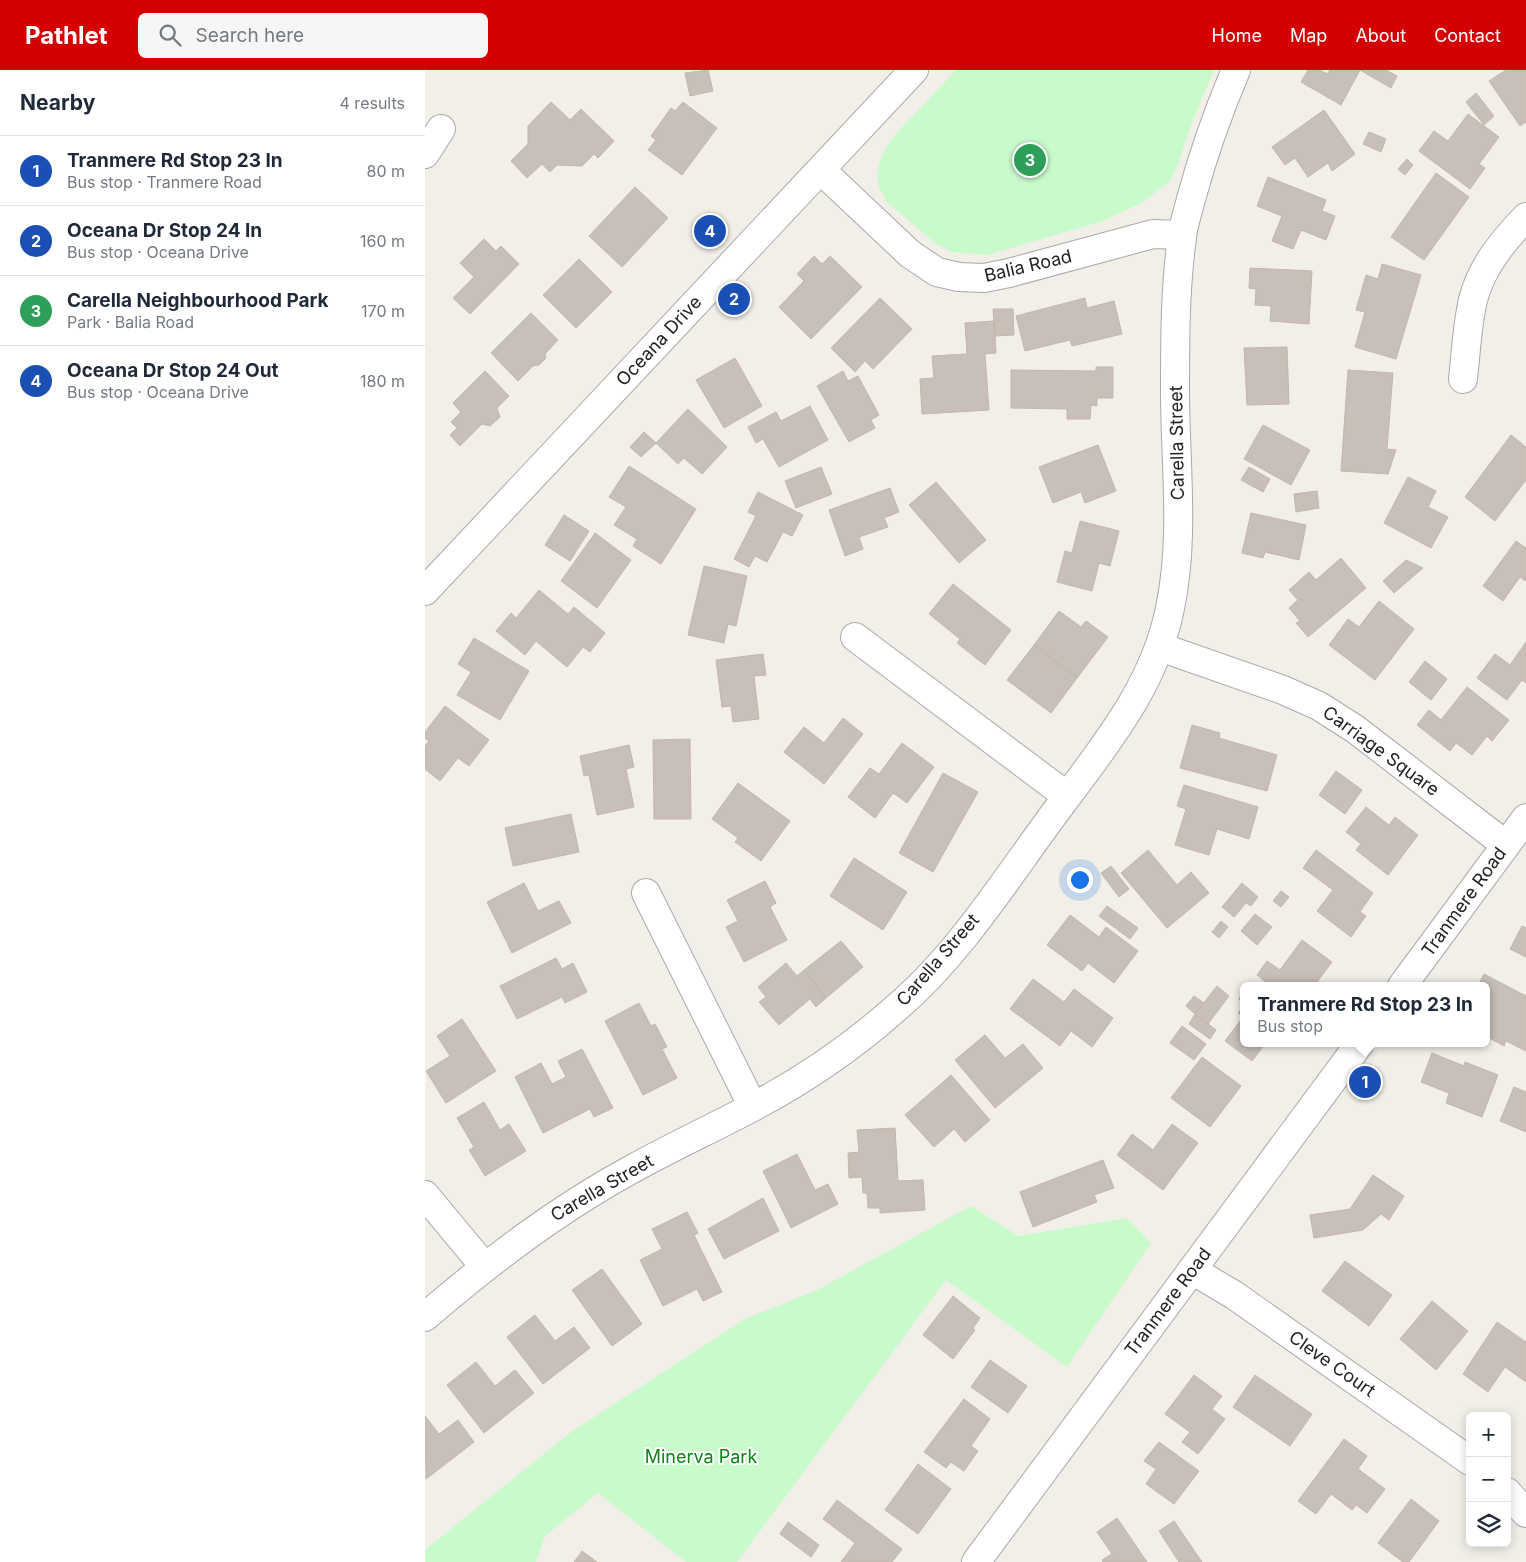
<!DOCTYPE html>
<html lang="en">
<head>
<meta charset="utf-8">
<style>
	:root { --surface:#fff; --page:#f6f6f7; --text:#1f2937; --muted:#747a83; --line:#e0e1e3; --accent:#d40000 }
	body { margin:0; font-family:Inter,sans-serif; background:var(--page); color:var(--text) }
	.controls { position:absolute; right:15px; bottom:15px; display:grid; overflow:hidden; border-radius:8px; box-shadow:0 2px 12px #0003 }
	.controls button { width:45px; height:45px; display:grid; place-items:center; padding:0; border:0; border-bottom:1px solid var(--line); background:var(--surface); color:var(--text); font:25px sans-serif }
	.you { position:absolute; left:654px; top:809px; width:18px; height:18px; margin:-12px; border:4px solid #fff; border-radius:50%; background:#1a73e8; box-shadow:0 0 0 8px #1a73e833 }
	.badge { display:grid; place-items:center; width:32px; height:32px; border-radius:50%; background:var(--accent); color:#fff; font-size:16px; font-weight:700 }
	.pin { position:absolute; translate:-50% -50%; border:2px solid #fff; box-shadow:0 1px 5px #0006 }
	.popup { position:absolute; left:815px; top:912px; width:250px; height:65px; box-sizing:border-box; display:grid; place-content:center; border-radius:8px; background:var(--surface); filter:drop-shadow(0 1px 4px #0005); font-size:16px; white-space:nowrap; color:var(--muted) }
	.popup b { font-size:19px; color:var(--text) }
	.popup::after { content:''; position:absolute; left:50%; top:100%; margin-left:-10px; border:10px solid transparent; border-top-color:var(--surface) }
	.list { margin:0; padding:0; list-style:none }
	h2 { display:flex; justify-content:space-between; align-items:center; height:65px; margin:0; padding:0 20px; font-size:21px }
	h2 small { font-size:16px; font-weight:400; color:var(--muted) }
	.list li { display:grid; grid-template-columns:32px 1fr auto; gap:15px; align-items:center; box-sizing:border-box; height:70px; padding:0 20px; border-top:1px solid var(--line) }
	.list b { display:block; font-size:19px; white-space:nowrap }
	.list p { margin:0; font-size:16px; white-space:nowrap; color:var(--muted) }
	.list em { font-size:16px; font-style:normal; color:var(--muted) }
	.icon { flex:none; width:28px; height:28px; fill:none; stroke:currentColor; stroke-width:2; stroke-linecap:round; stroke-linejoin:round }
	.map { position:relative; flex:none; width:1101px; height:1492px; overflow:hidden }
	header { display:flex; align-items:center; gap:30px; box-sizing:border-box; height:70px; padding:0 25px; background:var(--accent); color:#fff }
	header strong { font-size:24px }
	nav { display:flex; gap:28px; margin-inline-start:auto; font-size:18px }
	.search { width:350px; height:45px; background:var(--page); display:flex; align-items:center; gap:12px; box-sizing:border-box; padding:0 18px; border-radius:8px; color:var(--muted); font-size:19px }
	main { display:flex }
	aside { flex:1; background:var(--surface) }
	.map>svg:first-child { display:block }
	.park { fill:#c8facc }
	.building { fill:#c7bfb8; stroke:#c4b6ab }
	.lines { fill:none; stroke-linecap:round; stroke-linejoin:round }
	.minor-casing { stroke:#a9a9a9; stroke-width:30 }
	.tertiary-casing { stroke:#a9a9a9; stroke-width:30 }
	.minor { stroke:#fff; stroke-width:28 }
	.tertiary { stroke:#fff; stroke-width:28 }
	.labels { text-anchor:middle; stroke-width:4; stroke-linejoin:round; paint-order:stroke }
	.street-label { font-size:18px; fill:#222; stroke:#fff }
	.park-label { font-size:18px; fill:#0c8416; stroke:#fff }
</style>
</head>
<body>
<header>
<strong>Pathlet</strong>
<div class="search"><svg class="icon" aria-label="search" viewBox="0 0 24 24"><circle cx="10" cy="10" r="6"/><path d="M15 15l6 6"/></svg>Search here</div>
<nav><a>Home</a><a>Map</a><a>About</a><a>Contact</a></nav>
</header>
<main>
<aside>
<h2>Nearby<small>4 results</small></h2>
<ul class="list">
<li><span class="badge" style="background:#1a4fb4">1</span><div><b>Tranmere Rd Stop 23 In</b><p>Bus stop · Tranmere Road</p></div><em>80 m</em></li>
<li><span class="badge" style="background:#1a4fb4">2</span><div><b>Oceana Dr Stop 24 In</b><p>Bus stop · Oceana Drive</p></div><em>160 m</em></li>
<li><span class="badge" style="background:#2e9e5b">3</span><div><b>Carella Neighbourhood Park</b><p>Park · Balia Road</p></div><em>170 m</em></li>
<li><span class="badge" style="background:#1a4fb4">4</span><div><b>Oceana Dr Stop 24 Out</b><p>Bus stop · Oceana Drive</p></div><em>180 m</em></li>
</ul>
</aside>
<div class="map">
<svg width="1101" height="1492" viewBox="0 0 1101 1492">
	<rect width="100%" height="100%" fill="#f2efe9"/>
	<!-- park -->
	<path class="park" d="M531,0H789L767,52L752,97L744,112L716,133L678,151L562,185L527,182L510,173L461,131L454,117L452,103L458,83L469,66Z
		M546,1136L593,1166L702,1148L726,1173L642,1297L521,1210L312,1492H261L173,1423L120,1466L111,1492H0V1480L146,1362L320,1249L392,1220Z"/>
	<!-- building -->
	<path class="building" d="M283,0L288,21L265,26L260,3Z
		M883,0H895L902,4L905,0H961L972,6L966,18L935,0L916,35L876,12Z
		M1081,0H1101V52L1095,56L1064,11Z
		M1051,23L1069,46L1059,55L1041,32Z
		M126,32L145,50L156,39L189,71L173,88L169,84L157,96L132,95L125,102L117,94L102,108L86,91L103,74V56Z
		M258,32L292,58L257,105L223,80L231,70L226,66L246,38L250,41Z
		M899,40L930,84L907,101L903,93L883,107L870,88L860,95L847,77Z
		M1043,44L1074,67L1054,94L1060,98L1045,119L994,81L1009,61L1023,71Z
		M944,62L961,69L956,82L938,74Z
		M982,89L988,95L980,105L973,99Z
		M1011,103L1044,127L999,190L966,167Z
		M843,107L901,130L897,141L910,146L901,170L876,160L868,179L847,171L857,146L832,136Z
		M210,117L243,148L197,197L164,166Z
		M59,169L71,181L76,176L94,194L45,244L28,228L49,207L35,193Z
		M389,186L397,194L405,186L437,217L386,269L354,237L379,211L372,204Z
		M154,189L187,222L151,258L118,225Z
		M957,194L996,205L971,289L930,277L940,242L931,240L941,205L953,209Z
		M825,198L887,201L884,254L845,251L846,236L830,235L831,219L824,218Z
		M455,228L487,259L448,299L440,291L430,302L406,278Z
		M660,228L662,238L689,231L697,264L647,276L645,270L600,281L591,246Z
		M568,239H588L589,265L570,266Z
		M106,243L133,270L120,284L121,288L114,295L108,296L93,311L66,283Z
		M569,251L571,283L560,284L564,340L497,344L495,309L509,308L507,286L542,284L540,253Z
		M862,277L864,334L822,335L819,278Z
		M310,288L337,336L299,358L271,310Z
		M671,297H688V328H672V336L666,335L665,349H642V339L586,338V300L671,301Z
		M923,300L968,303L962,379L971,380L963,404L916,401Z
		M60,301L84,326L72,338L75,347L65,356L57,354L35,376L25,365L32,358L26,352L36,342L28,333Z
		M418,301L423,311L433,306L454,345L446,350L450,358L424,372L392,316Z
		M385,336L403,370L354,397L338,369L331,373L323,357L351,342L356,351Z
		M263,339L302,377L277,404L259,388L253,394L231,373Z
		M838,355L885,380L866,415L819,389Z
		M219,362L231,373L216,387L205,377Z
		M1086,365L1101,377V410L1070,451L1040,427Z
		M673,375L691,421L660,433L656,422L628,433L614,397Z
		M204,396L271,439L236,494L208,476L212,469L189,455L201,437L184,427Z
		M396,397L407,424L371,438L360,411Z
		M824,397L845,409L838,422L816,410Z
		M983,407L1011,421L1003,437L1023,447L1006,478L959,453Z
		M511,412L561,470L534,493L484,435Z
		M465,418L474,442L459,448L463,457L434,467L438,479L420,486L404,440Z
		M892,421L894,438L871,442L869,424Z
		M333,422L378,445L367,466L358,462L342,492L330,486L324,497L309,489L331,446L323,442Z
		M826,443L881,455L874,490L840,482L838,488L817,483Z
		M139,445L164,461L145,491L120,475Z
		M655,451L694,461L685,496L674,493L667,521L632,512L640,481L647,483Z
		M170,463L206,490L172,538L136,511Z
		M1091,471L1101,478V511L1095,507L1078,531L1058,516Z
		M916,488L941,518L883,567L871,553L875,551L864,538L873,530L864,520L884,502L891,510Z
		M981,490L998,498L969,523L958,511Z
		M279,496L322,506L311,556L303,554L299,573L263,565Z
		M528,514L586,560L560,595L532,573L535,569L504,544Z
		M114,520L143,544L149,537L180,563L165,582L158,577L142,597L111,571L100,585L71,561L86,543L91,548Z
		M954,531L989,559L950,610L904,575L923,549L934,557Z
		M634,541L656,557L661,551L683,567L652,608L609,575Z
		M49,568L104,601L75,650L32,625L46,602L33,594Z
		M1101,572V613L1097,610L1082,630L1052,608L1070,584L1085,595Z
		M609,575L652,608L626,643L582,610Z
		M338,584L341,605L329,606L334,649L308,652L306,636L297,637L291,590Z
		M1000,591L1022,609L1006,630L984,612Z
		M1042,617L1084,650L1067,671L1062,666L1047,685L1031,673L1025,681L992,655L1004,640L1016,650Z
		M20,636L64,670L44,696L33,688L15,711L0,699V676L4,671L0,668V662Z
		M418,648L438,664L399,714L359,682L379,657L399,673Z
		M767,655L795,663L794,668L852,685L842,721L755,698Z
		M265,669L266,749H229L228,670Z
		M477,673L509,697L482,733L468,723L450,748L423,727L445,698L454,704Z
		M204,675L209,697L201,699L209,737L172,745L164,705L159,706L155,686Z
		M911,701L937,720L920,744L894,725Z
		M518,703L553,722L508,802L474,783Z
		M313,713L365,751L336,791L310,772L313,768L287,749Z
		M759,715L833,737L824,769L792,759L784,785L750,775L761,739L752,736Z
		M941,737L964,755L970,747L993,765L963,805L931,780L936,774L921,762Z
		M146,744L154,782L88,796L80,758Z
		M723,780L752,815L766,802L784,823L742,858L696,803Z
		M891,780L948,823L935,842L941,846L926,867L892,841L908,820L878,798Z
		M429,788L482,822L458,860L405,826Z
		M686,796L704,819L694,827L676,803Z
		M340,811L351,833L345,837L362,870L319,892L301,857L313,851L302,830Z
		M99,813L113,841L134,831L146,853L87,883L62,832Z
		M817,813L833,827L826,836L821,833L809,847L797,837Z
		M856,821L864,827L856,837L848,831Z
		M682,836L713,858L705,869L674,846Z
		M830,844L847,857L832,875L816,861Z
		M645,845L674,867L681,857L713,881L689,913L663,893L657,901L622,875Z
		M796,851L803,857L794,868L787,862Z
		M1097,856L1101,858V887L1085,879Z
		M877,870L907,892L889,916H846L832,905L842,891L855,900Z
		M416,871L438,897L401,928L379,900Z
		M131,888L137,899L148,893L162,922L140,933L137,927L92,949L75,916Z
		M361,893L372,906L379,900L401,928L391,937L385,929L354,955L334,932L341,927L333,917Z
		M1059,904L1101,926V981L1081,971L1079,976L1061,966V916H1053Z
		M608,909L639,932L649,919L688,948L667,977L646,961L635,976L585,939Z
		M792,916L804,926L783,954L770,944Z
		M818,922L819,923V933L814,929Z
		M769,926L779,933L770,944L761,936Z
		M214,933L226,956L230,954L242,977L237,979L252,1008L218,1025L180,951Z
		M819,936V973H846L843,976L840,974L827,991L800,971L818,947L813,943Z
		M770,944L791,960L785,969L764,954Z
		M37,949L71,1001L21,1033L1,1001L25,986L12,966Z
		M757,956L781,974L769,990L745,973Z
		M560,965L580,988L598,974L618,998L570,1038L530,990Z
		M157,979L188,1038L169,1047L165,1039L118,1063L90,1007L116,993L127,1014L141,1007L133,991Z
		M1007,983L1039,996L1040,992L1073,1005L1057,1047L1021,1033L1024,1023L996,1012Z
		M777,987L816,1016L785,1057L746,1028Z
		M526,1005L565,1050L540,1072L529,1059L509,1077L480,1045Z
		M1089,1017L1101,1022V1062L1075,1051Z
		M59,1032L75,1060L84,1054L101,1081L60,1106L44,1080L49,1077L32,1048Z
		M747,1054L773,1073L738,1120L692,1085L707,1064L728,1080Z
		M470,1058L473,1111L498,1110L500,1140L455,1143V1138H443L442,1123H438L437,1107L424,1108L423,1083L434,1082L432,1060Z
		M372,1084L390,1120L403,1114L413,1134L366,1158L338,1101Z
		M678,1090L689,1118L669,1125L672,1132L608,1157L595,1122Z
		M948,1105L979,1126L964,1150L956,1144L938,1160L889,1168L885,1145L925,1139Z
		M338,1128L354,1161L299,1189L283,1159Z
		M262,1142L273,1163L269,1165L297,1222L278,1231L272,1219L238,1236L215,1190L237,1179L227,1159Z
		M920,1191L967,1225L944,1256L897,1221Z
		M177,1199L217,1254L187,1276L147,1220Z
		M528,1226L555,1248L548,1258L550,1260L528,1289L498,1265Z
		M1007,1231L1043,1261L1011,1300L975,1269Z
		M110,1245L130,1271L149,1257L165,1278L118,1314L82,1267Z
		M1072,1252L1101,1272V1312L1080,1297L1063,1322L1038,1304Z
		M565,1290L602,1316L583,1343L546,1317Z
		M51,1292L70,1316L90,1300L109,1323L59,1363L22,1315Z
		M769,1305L797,1326L787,1339L800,1349L773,1384L757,1372L765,1362L740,1344Z
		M830,1305L887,1344L865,1376L808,1337Z
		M539,1329L565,1349L546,1376L553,1381L539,1401L526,1392L521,1398L499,1382Z
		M0,1346L14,1364L33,1350L49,1372L1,1409Z
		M919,1369L942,1386L933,1399L960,1419L942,1443L931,1435L927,1440L906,1424L891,1444L873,1431Z
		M734,1372L774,1401L749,1434L721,1414L731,1399L719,1391Z
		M493,1394L526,1419L493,1464L460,1440Z
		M986,1429L1014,1451L984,1492H978L953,1473Z
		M412,1430L477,1479L467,1492H416L430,1473L398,1449Z
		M692,1448L722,1492H678L677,1490L687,1484L672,1462Z
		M749,1451L777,1492H754L734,1461Z
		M363,1452L394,1475L386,1487L355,1464Z
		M157,1481L172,1492H149Z"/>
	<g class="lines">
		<!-- minor casing -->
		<g class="minor-casing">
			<path id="minor" d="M0,84L16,59
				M396,100L485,184L512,202L534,207L559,208L584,203L728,164L757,165
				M1038,309C1041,283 1042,255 1048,230C1056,197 1079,170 1101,147
				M0,521L489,0
				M430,567L642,726
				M735,577L858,620L894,636L930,659L1081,775
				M221,823L328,1037
				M0,1125L59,1196
				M767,1200L809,1225L1045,1391
				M0,1247C66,1190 133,1139 209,1098C247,1077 286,1059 324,1039C376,1012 426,978 470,939C535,884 582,807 632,740C678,678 730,616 745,538C760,467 750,393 750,321C750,271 750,218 757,168C758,155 763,142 766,129C778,85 793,42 811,0
				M1082,1422L1101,1443"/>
		</g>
		<!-- tertiary casing -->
		<g class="tertiary-casing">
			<path id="tertiary" d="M977,916L1101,748
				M551,1492L935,973"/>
		</g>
		<!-- minor -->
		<use href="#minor" class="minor"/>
		<!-- tertiary -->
		<use href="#tertiary" class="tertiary"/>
	</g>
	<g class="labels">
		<!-- street labels -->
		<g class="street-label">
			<text transform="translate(603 196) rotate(-13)" y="6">Balia Road</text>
			<text transform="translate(234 271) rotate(-47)" y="6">Oceana Drive</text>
			<text transform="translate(752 373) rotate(-91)" y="6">Carella Street</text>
			<text transform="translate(956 681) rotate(36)" y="6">Carriage Square</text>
			<text transform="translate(1039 832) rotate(-54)" y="6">Tranmere Road</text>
			<text transform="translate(513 890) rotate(-49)" y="6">Carella Street</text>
			<text transform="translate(177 1118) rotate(-30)" y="6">Carella Street</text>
			<text transform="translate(743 1232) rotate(-53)" y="6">Tranmere Road</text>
			<text transform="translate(907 1294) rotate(35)" y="6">Cleve Court</text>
		</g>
		<!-- park labels -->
		<g class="park-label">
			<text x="276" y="1393">Minerva Park</text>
		</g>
	</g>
</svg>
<div class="controls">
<button>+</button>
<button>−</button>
<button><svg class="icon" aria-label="layers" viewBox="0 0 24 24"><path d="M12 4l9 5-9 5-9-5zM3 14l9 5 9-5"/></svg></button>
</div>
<div class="you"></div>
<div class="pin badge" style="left:940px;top:1012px;background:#1a4fb4">1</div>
<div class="popup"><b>Tranmere Rd Stop 23 In</b>Bus stop</div>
<div class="pin badge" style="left:309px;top:229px;background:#1a4fb4">2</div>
<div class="pin badge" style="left:605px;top:90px;background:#2e9e5b">3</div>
<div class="pin badge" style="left:285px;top:161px;background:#1a4fb4">4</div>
</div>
</main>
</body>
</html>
